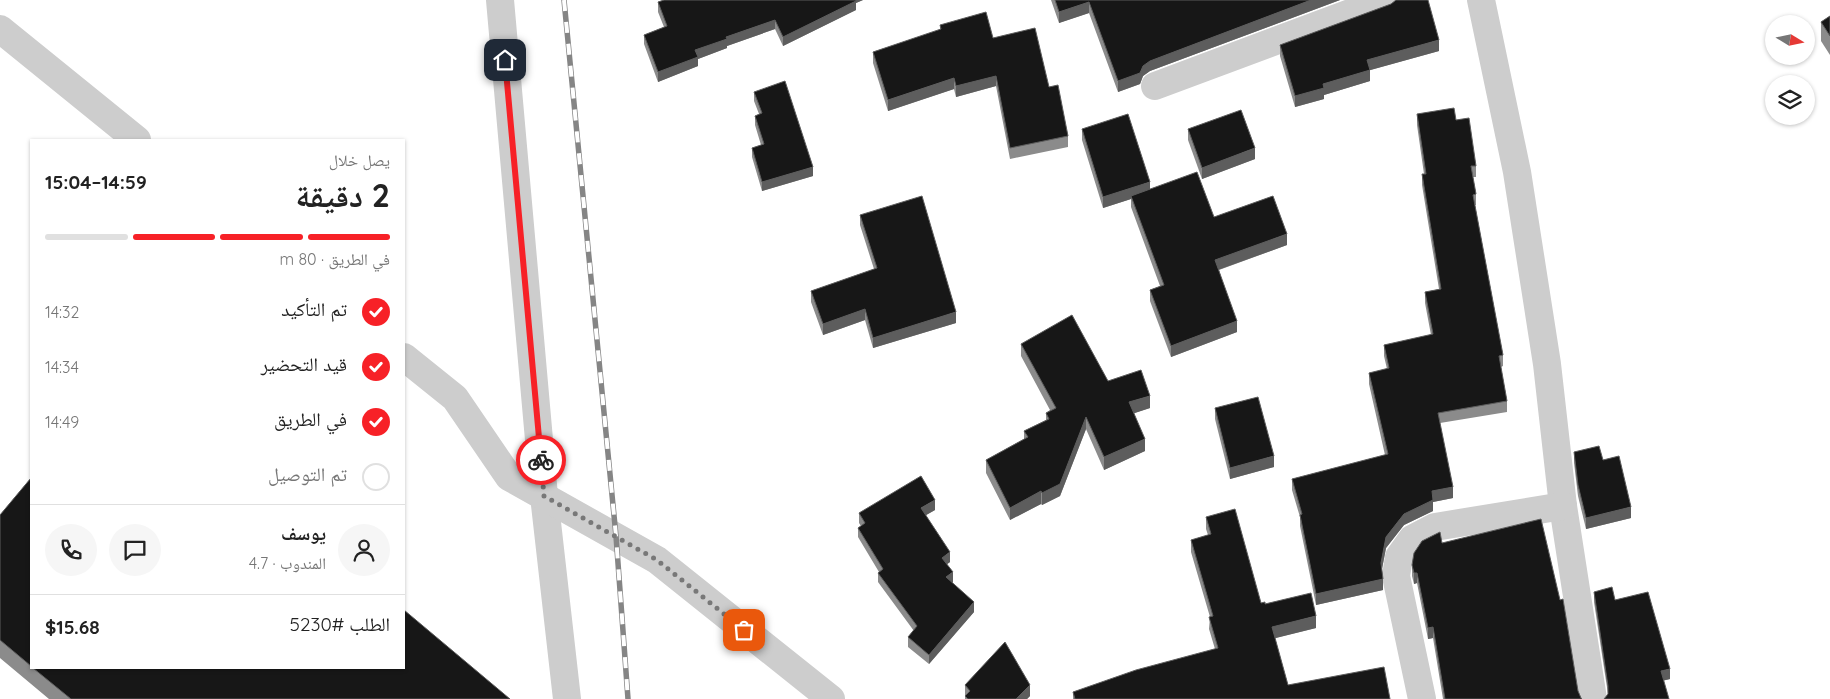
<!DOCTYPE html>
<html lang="ar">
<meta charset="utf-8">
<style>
body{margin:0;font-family:Quicksand,"Noto Naskh Arabic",sans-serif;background:#f6f6f6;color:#222;direction:rtl;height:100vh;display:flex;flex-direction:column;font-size:19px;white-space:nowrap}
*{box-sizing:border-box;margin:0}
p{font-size:16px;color:#767676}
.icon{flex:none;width:28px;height:28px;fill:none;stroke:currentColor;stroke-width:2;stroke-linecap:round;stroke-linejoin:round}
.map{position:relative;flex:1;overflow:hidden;direction:ltr}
.sheet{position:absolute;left:30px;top:139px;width:375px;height:530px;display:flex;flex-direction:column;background:#fff;border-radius:0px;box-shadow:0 1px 4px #0004;direction:rtl}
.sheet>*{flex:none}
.needle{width:32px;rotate:100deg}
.tools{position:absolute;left:1765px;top:15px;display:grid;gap:10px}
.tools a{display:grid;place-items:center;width:50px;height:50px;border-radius:50%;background:#fff;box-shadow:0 1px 4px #0004;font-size:25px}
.pin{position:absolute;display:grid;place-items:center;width:42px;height:42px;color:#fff;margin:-21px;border-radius:10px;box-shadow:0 2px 8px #0006}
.courier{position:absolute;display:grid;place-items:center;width:50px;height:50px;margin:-25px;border:4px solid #f72127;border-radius:50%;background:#fff;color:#222;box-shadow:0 1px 6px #0007}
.summary em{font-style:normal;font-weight:700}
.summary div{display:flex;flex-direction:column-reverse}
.summary{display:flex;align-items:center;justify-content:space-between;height:85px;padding:0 15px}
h1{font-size:32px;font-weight:700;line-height:38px}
.bar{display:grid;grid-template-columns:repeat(4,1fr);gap:8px 5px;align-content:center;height:60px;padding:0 15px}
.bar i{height:6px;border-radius:4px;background:#e0e0e0}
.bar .active{background:#f72127}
.bar p{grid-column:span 4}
.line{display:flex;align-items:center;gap:12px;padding:0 15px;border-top:1px solid #e0e0e0}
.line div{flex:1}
.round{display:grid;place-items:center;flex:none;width:52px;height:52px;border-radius:26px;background:#f6f6f6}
ol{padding:0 15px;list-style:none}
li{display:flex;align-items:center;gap:15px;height:55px}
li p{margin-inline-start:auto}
li .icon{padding:5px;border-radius:50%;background:#f72127;color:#fff;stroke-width:4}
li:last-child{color:#767676}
li i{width:28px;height:28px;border:2px solid #e0e0e0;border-radius:50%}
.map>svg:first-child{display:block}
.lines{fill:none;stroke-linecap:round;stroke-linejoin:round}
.minor{stroke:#cdcdcd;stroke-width:28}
.rail-casing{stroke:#858585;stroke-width:5.5}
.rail{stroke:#fff;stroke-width:4;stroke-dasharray:11;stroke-linecap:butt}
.wall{fill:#8b8b8b}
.shaded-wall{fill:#5d5d5d}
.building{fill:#171717;stroke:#5d5d5d}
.done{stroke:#787878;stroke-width:5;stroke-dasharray:0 9}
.route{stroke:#f72127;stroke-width:6}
</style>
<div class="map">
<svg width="1830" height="699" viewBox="0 0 1830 699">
<rect width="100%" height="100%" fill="#fff"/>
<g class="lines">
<!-- minor -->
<g class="minor">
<polyline points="500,0 544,496 567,699"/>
<polyline points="1481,0 1517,172 1547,364 1563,506 1593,699"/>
<polyline points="0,29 137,140"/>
<polyline points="1155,86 1385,0"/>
<polyline points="404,357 455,398 509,477 657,560 831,699"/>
<polyline points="1422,699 1396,576 1399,557 1412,539 1435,527 1563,506"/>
</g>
<!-- rail casing -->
<g class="rail-casing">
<polyline id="rail" points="564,0 616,536 628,699"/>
</g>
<!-- rail -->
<use href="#rail" class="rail"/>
</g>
<!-- wall -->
<g class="wall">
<polygon points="664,0 863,0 856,3 856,10 783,46 775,29 727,46 727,48 698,59 698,66 658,82 644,44 644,35 664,27 658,12 658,2"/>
<polygon points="1051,0 1340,0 1150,71 1143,76 1140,84 1118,92 1089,13 1059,23"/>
<polygon points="1391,4 1439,51 1370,70 1370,81 1324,95 1324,99 1295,107 1280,56 1280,45"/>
<polygon points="1830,16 1830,55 1821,41 1821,22"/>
<polygon points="940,25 993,38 1049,87 1068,136 1068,147 1010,159 996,86 956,97 954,89 888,111 873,63 873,52 940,30"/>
<polygon points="754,92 813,176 762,191 752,157 752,148 761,145 755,125 755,116 759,114 754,101"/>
<polygon points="1417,114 1456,120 1476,166 1476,177 1473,177 1476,194 1476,205 1475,205 1503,355 1503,366 1501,367 1507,401 1507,412 1440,423 1453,498 1433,502 1433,511 1404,525 1386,548 1382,569 1383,590 1316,605 1300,526 1300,517 1292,490 1292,479 1385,455 1369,384 1369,373 1387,369 1384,356 1384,345 1431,335 1425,303 1425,292 1439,289 1422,185 1422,174 1424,174 1417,125"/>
<polygon points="1082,129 1150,190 1214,217 1287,245 1219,270 1237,332 1171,357 1150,301 1150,290 1160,286 1131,207 1131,199 1103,208 1082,140"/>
<polygon points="1188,129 1255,159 1202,179 1188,140"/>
<polygon points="860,215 956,323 873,348 865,320 823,335 811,302 811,291 874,269 860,225"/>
<polygon points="1021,344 1108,381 1150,408 1134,413 1145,451 1104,470 1086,429 1060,496 1042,505 1041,504 1010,520 986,473 986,460 1024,439 1024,431 1046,420 1046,413 1050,410 1021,356"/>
<polygon points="1215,408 1274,467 1230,479 1215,419"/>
<polygon points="1574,452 1603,460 1631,518 1586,529 1578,496 1574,463"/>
<polygon points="31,478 31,668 404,668 510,699 49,699 0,658 0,515"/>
<polygon points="935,510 926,515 950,562 947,564 953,582 952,583 974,612 929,664 908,647 908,637 914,631 878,582 878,573 879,572 858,537 858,528 861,526 859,523 859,513"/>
<polygon points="1206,517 1261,603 1316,628 1275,638 1288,685 1390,699 1073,699 1073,692 1215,649 1209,629 1210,617 1191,552 1191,540 1208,535 1206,529"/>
<polygon points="1442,543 1578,691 1581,698 1582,699 1443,699 1433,638 1428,639 1417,583 1414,584 1412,576 1412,565"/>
<polygon points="1594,592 1615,600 1670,679 1608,694 1594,602"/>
<polygon points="965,685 1030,696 1027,699 965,699"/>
</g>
<!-- shaded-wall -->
<g class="shaded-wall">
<polygon points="854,0 863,0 856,3 856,10 783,46 783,37"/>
<polygon points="1311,0 1340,0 1150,71 1143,76 1140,84 1118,92 1118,81 1150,61"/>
<polygon points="1089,2 1089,13 1059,23 1059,12"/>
<polygon points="775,20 775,29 727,46 727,48 698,59 698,66 658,82 658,72 695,50 726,37"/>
<polygon points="1439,40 1439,51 1367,71 1367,60"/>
<polygon points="1370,70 1370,81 1324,95 1324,99 1295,107 1295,96 1323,84"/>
<polygon points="996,76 996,86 956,97 956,86"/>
<polygon points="954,78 954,89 888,111 888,100"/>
<polygon points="1255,148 1255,159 1202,179 1202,168"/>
<polygon points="813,167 813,176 762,191 762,182"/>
<polygon points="1150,182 1150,193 1131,196 1131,199 1103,208 1103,197"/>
<polygon points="1287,234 1287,245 1215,271 1215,260"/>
<polygon points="865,309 865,320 823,335 823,324"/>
<polygon points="956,312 956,323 873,348 873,338"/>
<polygon points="1237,321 1237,332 1171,357 1171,346"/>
<polygon points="1150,396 1150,408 1129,415 1129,402"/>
<polygon points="1086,417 1086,429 1060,496 1042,505 1042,493"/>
<polygon points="1145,439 1145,451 1104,470 1104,457"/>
<polygon points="1274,456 1274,467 1230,479 1230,468"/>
<polygon points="1453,487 1453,498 1433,502 1433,511 1404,525 1386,548 1381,574 1381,563 1386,537 1404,514 1432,491"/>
<polygon points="1041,491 1041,504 1010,520 1010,508"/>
<polygon points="935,500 935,510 921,518 921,508"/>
<polygon points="1631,507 1631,518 1586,529 1586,518"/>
<polygon points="950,552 950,562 942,568 942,558"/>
<polygon points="953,572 953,582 946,587 946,577"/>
<polygon points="1414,573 1417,573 1417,583 1414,584"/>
<polygon points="1383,579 1383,590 1316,605 1316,594"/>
<polygon points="974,602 974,612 929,664 929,655"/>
<polygon points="1316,616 1316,628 1272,639 1272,627"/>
<polygon points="1433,627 1433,638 1428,639 1428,628"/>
<polygon points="1670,669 1670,679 1661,681 1661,671"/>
<polygon points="1030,685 1030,696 1027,699 1016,699"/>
</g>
<!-- building -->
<g class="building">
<polygon points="664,0 856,0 856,1 783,37 775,20 726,37 727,39 695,50 698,57 658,72 644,35 667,26 658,2"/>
<polygon points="1055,0 1311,0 1150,61 1143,66 1140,73 1118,81 1089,2 1059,12"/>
<polygon points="1396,0 1428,0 1439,40 1367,60 1370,70 1323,84 1324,88 1295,96 1280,45 1391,4"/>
<polygon points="986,12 993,38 1035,28 1049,87 1058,85 1068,136 1010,148 996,76 956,86 954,78 888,100 873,52 941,29 940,25"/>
<polygon points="1830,16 1830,36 1821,22"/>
<polygon points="785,81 813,167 762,182 752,148 764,144 755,116 762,113 754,92"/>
<polygon points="1454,108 1456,120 1469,118 1476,166 1471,166 1476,194 1473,195 1503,355 1499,356 1507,401 1438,413 1453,487 1432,491 1433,500 1404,514 1386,537 1381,563 1383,579 1316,594 1300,515 1302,514 1292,479 1388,454 1369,373 1389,368 1384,345 1433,334 1425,292 1441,289 1422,174 1426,174 1417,114"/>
<polygon points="1241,110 1255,148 1202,168 1188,129"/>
<polygon points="1128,114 1150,182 1103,197 1082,129"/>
<polygon points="1197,172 1214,217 1273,196 1287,234 1215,260 1237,321 1171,346 1150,290 1164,285 1131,196"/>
<polygon points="922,196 956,312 873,338 865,309 823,324 811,291 877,268 860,215"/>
<polygon points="1072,315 1108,381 1141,370 1150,396 1129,402 1145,439 1104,457 1086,417 1060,484 1042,493 1041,491 1010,508 986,460 1028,437 1024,431 1049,419 1046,413 1056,408 1021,344"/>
<polygon points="1258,397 1274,456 1230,468 1215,408"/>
<polygon points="1599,446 1603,460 1619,456 1631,507 1586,518 1578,485 1574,452"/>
<polygon points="921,476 935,500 921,508 950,552 942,558 953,572 946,577 974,602 929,655 908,637 917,626 878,573 883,569 858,528 865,523 859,513"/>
<polygon points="31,478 31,666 0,640 0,515"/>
<polygon points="1235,509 1261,603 1265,602 1265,604 1311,593 1316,616 1272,627 1288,685 1384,667 1390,699 1075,699 1073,692 1136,670 1218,648 1209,617 1213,616 1191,540 1211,534 1206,517"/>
<polygon points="1541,519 1560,600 1563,599 1578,691 1581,698 1582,699 1445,699 1433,627 1428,628 1417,573 1414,573 1412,565 1414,553 1422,541 1440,532 1442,543"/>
<polygon points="1612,587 1615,600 1648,592 1670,669 1661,671 1669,699 1604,699 1608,694 1608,686 1594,592"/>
<polygon points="404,610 510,699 71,699 33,668 404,668"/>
<polygon points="1005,642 1030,685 1016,699 968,699 965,696 970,691 965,685"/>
</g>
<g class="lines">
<!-- done -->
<polyline class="done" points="541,460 544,496 657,560 744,630"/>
<!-- route -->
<polyline class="route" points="505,60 541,460"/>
</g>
</svg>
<div class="tools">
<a><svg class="needle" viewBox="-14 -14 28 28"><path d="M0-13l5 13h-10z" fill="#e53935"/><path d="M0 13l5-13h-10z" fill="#767676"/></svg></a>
<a><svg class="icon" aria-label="layers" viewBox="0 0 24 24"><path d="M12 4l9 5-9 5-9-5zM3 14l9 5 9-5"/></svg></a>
</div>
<div class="pin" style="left:744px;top:630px;background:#ea580c"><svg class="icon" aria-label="bag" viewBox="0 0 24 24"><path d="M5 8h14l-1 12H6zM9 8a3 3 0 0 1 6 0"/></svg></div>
<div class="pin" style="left:505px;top:60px;background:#1f2937"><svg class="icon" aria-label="home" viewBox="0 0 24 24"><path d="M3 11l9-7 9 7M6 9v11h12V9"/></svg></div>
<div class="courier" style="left:541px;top:460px"><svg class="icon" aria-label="bike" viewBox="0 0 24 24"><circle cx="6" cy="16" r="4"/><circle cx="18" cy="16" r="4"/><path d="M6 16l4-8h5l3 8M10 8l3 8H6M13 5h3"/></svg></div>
<section class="sheet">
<div class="summary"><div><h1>2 دقيقة</h1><p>يصل خلال</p></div><em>14:59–15:04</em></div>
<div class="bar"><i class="active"></i><i class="active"></i><i class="active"></i><i></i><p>في الطريق · 80 m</p></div>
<ol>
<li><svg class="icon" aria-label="check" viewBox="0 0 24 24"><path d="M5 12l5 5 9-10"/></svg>تم التأكيد<p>14:32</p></li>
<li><svg class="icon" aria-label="check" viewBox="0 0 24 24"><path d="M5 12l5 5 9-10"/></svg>قيد التحضير<p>14:34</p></li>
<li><svg class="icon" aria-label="check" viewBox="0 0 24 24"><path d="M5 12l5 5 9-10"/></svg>في الطريق<p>14:49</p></li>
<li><i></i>تم التوصيل</li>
</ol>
<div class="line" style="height:90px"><a class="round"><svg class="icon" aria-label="person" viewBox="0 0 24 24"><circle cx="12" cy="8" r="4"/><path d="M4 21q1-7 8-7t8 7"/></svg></a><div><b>يوسف</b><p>المندوب · 4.7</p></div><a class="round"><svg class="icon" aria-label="chat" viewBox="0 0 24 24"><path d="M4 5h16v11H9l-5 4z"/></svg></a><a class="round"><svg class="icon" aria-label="phone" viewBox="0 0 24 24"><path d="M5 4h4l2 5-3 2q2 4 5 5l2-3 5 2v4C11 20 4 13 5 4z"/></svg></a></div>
<div class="line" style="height:65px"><div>الطلب #5230</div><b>$15.68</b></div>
</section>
</div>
